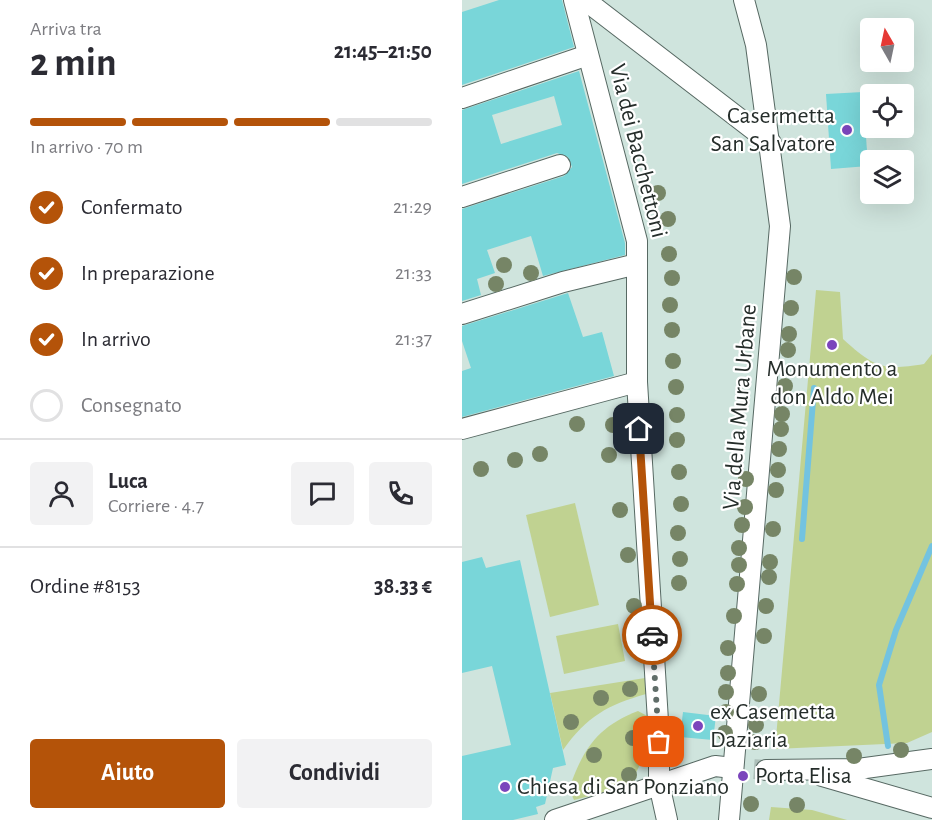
<!DOCTYPE html>
<html lang="it">
<meta charset="utf-8">
<style>
body{margin:0;font-family:"Alegreya Sans",sans-serif;background:#f2f2f3;color:#2b2b33;height:100vh;display:flex;flex-direction:column;font-size:22px;white-space:nowrap}
*{box-sizing:border-box;margin:0}
p{font-size:20px;color:#7c7c81}
.icon{flex:none;width:33px;height:33px;fill:none;stroke:currentColor;stroke-width:2;stroke-linecap:round;stroke-linejoin:round}
.map{position:relative;flex:1;overflow:hidden}
.details{display:flex;flex-direction:column;background:#fff;width:462px}
.details>*{flex:none}
.needle{width:39px;rotate:351deg}
.fabs{position:absolute;left:398px;top:18px;display:grid;gap:12px}
.fabs a{display:grid;place-items:center;width:54px;height:54px;border-radius:6px;background:#fff;box-shadow:0 6px 24px #0002;font-size:30px}
.pin{position:absolute;display:grid;place-items:center;width:51px;height:51px;color:#fff;margin:-26px;border-radius:12px;box-shadow:0 3px 9px #0006}
.courier{position:absolute;display:grid;place-items:center;width:60px;height:60px;margin:-30px;border:4px solid #b45309;border-radius:50%;background:#fff;color:#222;box-shadow:0 2px 8px #0007}
.summary em{font-style:normal;font-weight:600}
.summary div{display:flex;flex-direction:column-reverse}
.summary{display:flex;align-items:center;justify-content:space-between;height:102px;padding:0 30px}
h1{font-size:39px;font-weight:600;line-height:45px}
.bar{display:grid;grid-template-columns:repeat(4,1fr);gap:9px 6px;align-content:center;height:72px;padding:0 30px}
.bar i{height:8px;border-radius:4px;background:#e1e1e2}
.bar .active{background:#b45309}
.bar p{grid-column:span 4}
.line{display:flex;align-items:center;gap:15px;padding:0 30px;border-top:2px solid #e1e1e2}
.line div{flex:1}
.round{display:grid;place-items:center;flex:none;width:63px;height:63px;border-radius:6px;background:#f2f2f3}
ol{padding:0 30px;list-style:none}
li{display:flex;align-items:center;gap:18px;height:66px}
li p{margin-inline-start:auto}
li .icon{padding:6px;border-radius:50%;background:#b45309;color:#fff;stroke-width:4}
li:last-child{color:#7c7c81}
li i{width:33px;height:33px;border:3px solid #e1e1e2;border-radius:50%}
.action{display:flex;gap:12px;margin-top:auto;padding:12px 30px}
.action a{flex:1;height:69px;border-radius:6px;background:#b45309;color:#fff;font-size:24px;font-weight:600;line-height:69px;text-align:center}
.action a+a{background:#f2f2f3;color:#2b2b33}
main{display:flex;flex:1;min-height:0}
.map>svg:first-child{display:block}
.green{fill:#c0d291}
.lines{fill:none;stroke-linecap:round;stroke-linejoin:round}
.stream{stroke:#73c3e0;stroke-width:6}
.building{fill:#79d6d9;fill-rule:evenodd}
.street-tunnel{stroke:#adbfb9;stroke-width:20;stroke-dasharray:20 10;stroke-linecap:butt}
.street-casing{stroke:#576963;stroke-width:22}
.street{stroke:#fff;stroke-width:20}
.tree{fill:#768566}
.done{stroke:#606d69;stroke-width:6;stroke-dasharray:0 10.8}
.route{stroke:#b45309;stroke-width:8}
.poi-dot{fill:#7b45bc;stroke:#fff;stroke-width:2}
.labels{text-anchor:middle;dominant-baseline:central;stroke-width:4.5;stroke-linejoin:round;paint-order:stroke}
.poi-label{font-size:24px;fill:#252d2a;stroke:#fff;text-anchor:start}
.street-label{font-size:24px;fill:#252d2a;stroke:#fff}
</style>
<main>
<section class="details">
<div class="summary"><div><h1>2 min</h1><p>Arriva tra</p></div><em>21:45–21:50</em></div>
<div class="bar"><i class="active"></i><i class="active"></i><i class="active"></i><i></i><p>In arrivo · 70 m</p></div>
<ol>
<li><svg class="icon" aria-label="check" viewBox="0 0 24 24"><path d="M5 12l5 5 9-10"/></svg>Confermato<p>21:29</p></li>
<li><svg class="icon" aria-label="check" viewBox="0 0 24 24"><path d="M5 12l5 5 9-10"/></svg>In preparazione<p>21:33</p></li>
<li><svg class="icon" aria-label="check" viewBox="0 0 24 24"><path d="M5 12l5 5 9-10"/></svg>In arrivo<p>21:37</p></li>
<li><i></i>Consegnato</li>
</ol>
<div class="line" style="height:108px"><a class="round"><svg class="icon" aria-label="person" viewBox="0 0 24 24"><circle cx="12" cy="8" r="4"/><path d="M4 21q1-7 8-7t8 7"/></svg></a><div><b>Luca</b><p>Corriere · 4.7</p></div><a class="round"><svg class="icon" aria-label="chat" viewBox="0 0 24 24"><path d="M4 5h16v11H9l-5 4z"/></svg></a><a class="round"><svg class="icon" aria-label="phone" viewBox="0 0 24 24"><path d="M5 4h4l2 5-3 2q2 4 5 5l2-3 5 2v4C11 20 4 13 5 4z"/></svg></a></div>
<div class="line" style="height:78px"><div>Ordine #8153</div><b>38.33 €</b></div>
<div class="action"><a>Aiuto</a><a>Condividi</a></div>
</section>
<div class="map">
<svg width="470" height="820" viewBox="0 0 470 820">
<rect width="100%" height="100%" fill="#cfe4dd"/>
<!-- green -->
<g class="green">
<path d="M354,290L378,292L381,339C412,367 420,371 462,364L470,354V732L445,743L313,749Z"/>
<polygon points="113,503 137,605 88,617 64,515"/>
<polygon points="156,624 163,661 102,674 94,636"/>
<path d="M183,678L184,694C146,705 125,716 101,750L88,693Z"/>
<path d="M176,711L187,717C193,737 177,768 167,786L112,800L107,789C121,749 135,727 176,711Z"/>
<polygon points="309,807 350,810 385,820 307,820"/>
</g>
<g class="lines">
<!-- stream -->
<g class="stream">
<polyline points="340,539 352,388"/>
<polyline points="426,746 417,685 434,630 470,546"/>
</g>
</g>
<!-- building -->
<g class="building">
<polygon points="37,0 100,0 112,47 0,85 0,12"/>
<path d="M117,71L163,243V255L81,276L69,236L25,250L33,273L15,279L19,295L0,301V209L102,176L110,167L106,157L95,153L0,184V110ZM92,96L100,125L39,144L30,115Z"/>
<polygon points="401,92 406,166 369,169 364,94"/>
<polygon points="106,293 121,337 140,332 152,376 0,417 0,371 9,368 0,341 0,326"/>
<polygon points="20,557 24,568 58,560 104,765 91,768 83,804 74,807 76,814 51,820 0,820 0,756 49,745 30,666 0,673 0,562"/>
<polygon points="221,712 254,716 251,740 218,737"/>
</g>
<g class="lines">
<!-- street-tunnel -->
<polyline class="street-tunnel" points="262,767 304,770"/>
<!-- street casing -->
<g class="street-casing">
<g id="street">
<polyline points="112,0 175,241 175,382 197,737 197,784 205,820"/>
<polyline points="123,0 309,143"/>
<polyline points="0,98 126,55"/>
<polyline points="0,197 98,165"/>
<polyline points="0,314 101,282 175,264"/>
<polyline points="0,429 175,382"/>
<polyline points="304,770 396,769 470,759"/>
<polyline points="360,776 470,808"/>
<polyline points="93,820 253,766 262,767"/>
<polyline points="267,820 318,226 294,45 282,0"/>
</g>
</g>
<!-- street -->
<use href="#street" class="street"/>
</g>
<!-- trees -->
<g class="tree">
<circle cx="196" cy="193" r="8"/>
<circle cx="206" cy="219" r="8"/>
<circle cx="207" cy="254" r="8"/>
<circle cx="42" cy="265" r="8"/>
<circle cx="69" cy="273" r="8"/>
<circle cx="332" cy="277" r="8"/>
<circle cx="210" cy="278" r="8"/>
<circle cx="34" cy="284" r="8"/>
<circle cx="208" cy="305" r="8"/>
<circle cx="329" cy="308" r="8"/>
<circle cx="210" cy="330" r="8"/>
<circle cx="327" cy="334" r="8"/>
<circle cx="326" cy="350" r="8"/>
<circle cx="211" cy="361" r="8"/>
<circle cx="323" cy="386" r="8"/>
<circle cx="214" cy="387" r="8"/>
<circle cx="320" cy="414" r="8"/>
<circle cx="215" cy="415" r="8"/>
<circle cx="115" cy="424" r="8"/>
<circle cx="151" cy="425" r="8"/>
<circle cx="319" cy="429" r="8"/>
<circle cx="215" cy="440" r="8"/>
<circle cx="317" cy="449" r="8"/>
<circle cx="78" cy="454" r="8"/>
<circle cx="147" cy="455" r="8"/>
<circle cx="53" cy="460" r="8"/>
<circle cx="19" cy="469" r="8"/>
<circle cx="316" cy="470" r="8"/>
<circle cx="217" cy="472" r="8"/>
<circle cx="284" cy="479" r="8"/>
<circle cx="314" cy="490" r="8"/>
<circle cx="219" cy="504" r="8"/>
<circle cx="283" cy="507" r="8"/>
<circle cx="158" cy="510" r="8"/>
<circle cx="280" cy="525" r="8"/>
<circle cx="311" cy="529" r="8"/>
<circle cx="216" cy="533" r="8"/>
<circle cx="277" cy="548" r="8"/>
<circle cx="166" cy="555" r="8"/>
<circle cx="218" cy="559" r="8"/>
<circle cx="308" cy="562" r="8"/>
<circle cx="277" cy="565" r="8"/>
<circle cx="307" cy="577" r="8"/>
<circle cx="217" cy="583" r="8"/>
<circle cx="275" cy="584" r="8"/>
<circle cx="172" cy="606" r="8"/>
<circle cx="304" cy="606" r="8"/>
<circle cx="272" cy="616" r="8"/>
<circle cx="172" cy="627" r="8"/>
<circle cx="302" cy="636" r="8"/>
<circle cx="266" cy="648" r="8"/>
<circle cx="266" cy="673" r="8"/>
<circle cx="168" cy="689" r="8"/>
<circle cx="264" cy="692" r="8"/>
<circle cx="297" cy="694" r="8"/>
<circle cx="139" cy="698" r="8"/>
<circle cx="264" cy="712" r="8"/>
<circle cx="109" cy="722" r="8"/>
<circle cx="294" cy="725" r="8"/>
<circle cx="263" cy="733" r="8"/>
<circle cx="171" cy="738" r="8"/>
<circle cx="293" cy="742" r="8"/>
<circle cx="439" cy="750" r="8"/>
<circle cx="132" cy="755" r="8"/>
<circle cx="392" cy="756" r="8"/>
<circle cx="167" cy="775" r="8"/>
<circle cx="289" cy="804" r="8"/>
<circle cx="335" cy="805" r="8"/>
</g>
<g class="lines">
<!-- done -->
<polyline class="done" points="190,635 197,742"/>
<!-- route -->
<polyline class="route" points="177,429 190,635"/>
</g>
<!-- markers -->
<g class="poi-dot">
<circle cx="385" cy="130" r="6"/>
<circle cx="370" cy="345" r="6"/>
<circle cx="236" cy="726" r="6"/>
<circle cx="281" cy="776" r="6"/>
<circle cx="43" cy="787" r="6"/>
</g>
<g class="labels">
<!-- poi labels -->
<g class="poi-label">
<text x="373" y="116" text-anchor="end">Casermetta<tspan x="373" dy="28">San Salvatore</tspan></text>
<text x="370" y="369" text-anchor="middle">Monumento a<tspan x="370" dy="28">don Aldo Mei</tspan></text>
<text x="248" y="712">ex Casemetta<tspan x="248" dy="28">Daziaria</tspan></text>
<text x="293" y="776">Porta Elisa</text>
<text x="55" y="787">Chiesa di San Ponziano</text>
</g>
<!-- street labels -->
<g class="street-label">
<text transform="translate(176 151) rotate(76)">Via dei Bacchettoni</text>
<text transform="translate(278 407) rotate(-85)">Via della Mura Urbane</text>
</g>
</g>
</svg>
<div class="fabs">
<a><svg class="needle" viewBox="-14 -14 28 28"><path d="M0-13l5 13h-10z" fill="#e53935"/><path d="M0 13l5-13h-10z" fill="#7c7c81"/></svg></a>
<a><svg class="icon" aria-label="locate" viewBox="0 0 24 24"><circle cx="12" cy="12" r="6"/><path d="M12 2v4M12 18v4M2 12h4M18 12h4"/></svg></a>
<a><svg class="icon" aria-label="layers" viewBox="0 0 24 24"><path d="M12 4l9 5-9 5-9-5zM3 14l9 5 9-5"/></svg></a>
</div>
<div class="pin" style="left:197px;top:742px;background:#ea580c"><svg class="icon" aria-label="bag" viewBox="0 0 24 24"><path d="M5 8h14l-1 12H6zM9 8a3 3 0 0 1 6 0"/></svg></div>
<div class="pin" style="left:177px;top:429px;background:#1f2937"><svg class="icon" aria-label="home" viewBox="0 0 24 24"><path d="M3 11l9-7 9 7M6 9v11h12V9"/></svg></div>
<div class="courier" style="left:190px;top:635px"><svg class="icon" aria-label="car" viewBox="0 0 24 24"><path d="M5 17H2v-5l4-1 3-4h7l3 4 3 1v5h-3M9 17h6M6 11h13"/><circle cx="7" cy="17" r="2"/><circle cx="17" cy="17" r="2"/></svg></div>
</div>
</main>
